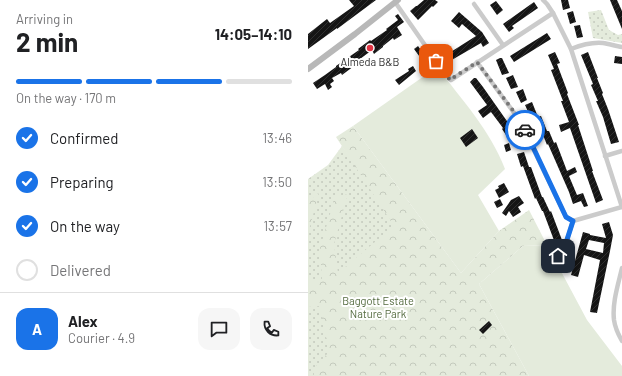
<!DOCTYPE html>
<meta charset="utf-8">
<style>
body{margin:0;font-family:Barlow,sans-serif;background:#f6f6f6;color:#202124;height:100vh;display:flex;flex-direction:column;font-size:15px;white-space:nowrap}
*{box-sizing:border-box;margin:0}
p{font-size:13px;color:#757577}
.icon{flex:none;width:22px;height:22px;fill:none;stroke:currentColor;stroke-width:2;stroke-linecap:round;stroke-linejoin:round}
.map{position:relative;flex:1;overflow:hidden}
.panel{display:flex;flex-direction:column;background:#fff;width:308px}
.panel>*{flex:none}
.pin{position:absolute;display:grid;place-items:center;width:34px;height:34px;color:#fff;margin:-17px;border-radius:8px;box-shadow:0 2px 6px #0006}
.courier{position:absolute;display:grid;place-items:center;width:40px;height:40px;margin:-20px;border:3px solid #1a73e8;border-radius:50%;background:#fff;color:#222;box-shadow:0 1px 5px #0007}
.overview em{font-style:normal;font-weight:700}
.overview div{display:flex;flex-direction:column-reverse}
.overview{display:flex;align-items:center;justify-content:space-between;height:68px;padding:0 16px}
h1{font-size:26px;font-weight:700;line-height:30px}
.bar{display:grid;grid-template-columns:repeat(4,1fr);gap:6px 4px;align-content:center;height:48px;padding:0 16px}
.bar i{height:5px;border-radius:3px;background:#e0e0e0}
.bar .active{background:#1a73e8}
.bar p{grid-column:span 4}
.line{display:flex;align-items:center;gap:10px;padding:0 16px;border-top:1px solid #e0e0e0}
.line div{flex:1}
.round{display:grid;place-items:center;flex:none;width:42px;height:42px;border-radius:12px;background:#f6f6f6}
ol{padding:0 16px;list-style:none}
li{display:flex;align-items:center;gap:12px;height:44px}
li p{margin-inline-start:auto}
li .icon{padding:4px;border-radius:50%;background:#1a73e8;color:#fff;stroke-width:4}
li:last-child{color:#757577}
li i{width:22px;height:22px;border:2px solid #e0e0e0;border-radius:50%}
main{display:flex;flex:1;min-height:0}
.map>svg:first-child{display:block}
.grass{fill:url(#grass-dots)}
.forest{fill:url(#forest-crowns)}
.garden{fill:#e4ebdc}
.building{fill:url(#building-hatch);fill-rule:evenodd}
.lines{fill:none;stroke-linecap:round;stroke-linejoin:round}
.minor{stroke:#cbcbcb;stroke-width:4.5}
.secondary{stroke:#b8b8b8;stroke-width:6}
.done{stroke:#777;stroke-width:4;stroke-dasharray:0 7.2}
.route{stroke:#1a73e8;stroke-width:5}
.poi-dot{fill:#e13443;stroke:#fff;stroke-width:1.5}
.labels{text-anchor:middle;dominant-baseline:central;stroke-width:4;stroke-linejoin:round;paint-order:stroke}
.poi-label{font-size:11px;fill:#2e2e2e;stroke:#fff}
.park-label{font-size:11px;fill:#52693d;stroke:#fff}
</style>
<main>
<section class="panel">
<div class="overview"><div><h1>2 min</h1><p>Arriving in</p></div><em>14:05–14:10</em></div>
<div class="bar"><i class="active"></i><i class="active"></i><i class="active"></i><i></i><p>On the way · 170 m</p></div>
<ol>
<li><svg class="icon" aria-label="check" viewBox="0 0 24 24"><path d="M5 12l5 5 9-10"/></svg>Confirmed<p>13:46</p></li>
<li><svg class="icon" aria-label="check" viewBox="0 0 24 24"><path d="M5 12l5 5 9-10"/></svg>Preparing<p>13:50</p></li>
<li><svg class="icon" aria-label="check" viewBox="0 0 24 24"><path d="M5 12l5 5 9-10"/></svg>On the way<p>13:57</p></li>
<li><i></i>Delivered</li>
</ol>
<div class="line" style="height:72px"><b class="round" style="background:#1a73e8;color:#fff">A</b><div><b>Alex</b><p>Courier · 4.9</p></div><a class="round"><svg class="icon" aria-label="chat" viewBox="0 0 24 24"><path d="M4 5h16v11H9l-5 4z"/></svg></a><a class="round"><svg class="icon" aria-label="phone" viewBox="0 0 24 24"><path d="M5 4h4l2 5-3 2q2 4 5 5l2-3 5 2v4C11 20 4 13 5 4z"/></svg></a></div>
</section>
<div class="map">
<svg width="314" height="376" viewBox="0 0 314 376">
<defs>
<pattern id="grass-dots" width="8" height="8" patternUnits="userSpaceOnUse"><rect width="8" height="8" fill="#e4ebdc"/><path d="M2 2h.1M6 6h.1" fill="none" stroke="#c4cabd" stroke-width="1.8" stroke-linecap="round"/></pattern>
<pattern id="forest-crowns" width="20" height="18" patternUnits="userSpaceOnUse"><rect width="20" height="18" fill="#e4ebdc"/><path d="M2 6a3 3 0 1 1 6 0M12 15a3 3 0 1 1 6 0" fill="none" stroke="#c4cabd"/></pattern>
<pattern id="building-hatch" width="6" height="6" patternUnits="userSpaceOnUse"><rect width="6" height="6" fill="#151515"/><path d="M-1 1l2-2M0 6l6-6M5 7l2-2" fill="none" stroke="#2f2f2f"/></pattern>
</defs>
<rect width="100%" height="100%" fill="#fff"/>
<!-- grass -->
<g class="grass">
<polygon points="293,10 301,30 310,35 314,34 314,43 285,38 280,12"/>
<polygon points="34,146 40,154 200,376 0,376 0,179 20,165"/>
</g>
<!-- forest -->
<g class="forest">
<polygon points="45,126 153,273 191,231 221,210 239,245 215,246 171,284 221,376 6,376 6,368 21,352 12,306 0,307 0,279 14,279 12,248 27,197 40,194 26,244 30,273 86,226 28,137"/>
<polygon points="11,192 0,234 0,202"/>
</g>
<!-- garden -->
<g class="garden">
<path d="M129,67C154,100 182,130 197,169L170,195L191,231L153,273L45,126Z"/>
<polygon points="239,245 279,320 314,366 314,376 221,376 171,284 215,246"/>
</g>
<!-- building -->
<g class="building">
<polygon points="41,0 68,0 29,29 29,28 0,49 0,34 19,19 22,23 46,6"/>
<polygon points="116,0 127,0 130,2 125,7 124,6 110,20 102,11 108,6 109,6"/>
<polygon points="253,0 260,0 262,8 255,10"/>
<polygon points="302,0 309,0 314,11 314,29"/>
<polygon points="188,1 195,10 189,15 182,5"/>
<polygon points="226,2 230,8 204,26 206,28 201,32 195,24"/>
<polygon points="265,11 268,22 262,24 259,13"/>
<polygon points="151,12 174,32 181,43 175,47 173,43 142,61 138,55 168,36 154,24 151,28 143,21"/>
<polygon points="90,14 96,22 89,27 94,35 86,40 85,38 75,46 75,47 66,54 64,50 52,59 54,60 34,75 33,73 24,78 26,81 22,84 24,87 20,90 17,84 9,89 5,83 17,75 28,67 28,66 51,50 50,49 62,40 63,41 79,30 78,29 90,20 87,16"/>
<polygon points="272,25 275,37 269,38 266,26"/>
<polygon points="239,33 243,39 206,62 202,56"/>
<polygon points="110,46 115,53 117,52 121,58 120,62 117,64 106,49"/>
<polygon points="247,52 252,63 249,64 260,93 259,94 271,125 270,125 285,171 284,171 295,200 288,203 262,128 253,132 251,125 261,122 253,101 255,101 243,70 246,69 240,55"/>
<polygon points="280,52 290,78 289,78 295,93 294,94 300,109 311,142 303,144 295,117 288,101 290,101 283,85 285,84 273,55"/>
<polygon points="307,56 314,57 314,64 306,63"/>
<polygon points="192,58 194,58 201,73 194,75 188,60"/>
<polygon points="105,66 108,71 91,85 87,80 101,71 100,69"/>
<polygon points="205,75 210,87 203,89 198,78"/>
<polygon points="166,78 168,78 175,87 201,124 200,124 208,136 202,141 194,129 195,128 183,112 175,118 170,111 179,105 162,82"/>
<polygon points="215,89 219,100 213,103 208,92"/>
<polygon points="224,102 230,117 233,116 239,131 241,131 246,143 248,142 259,171 267,167 269,172 261,176 269,195 275,193 280,206 276,207 273,201 265,204 261,192 240,144 239,145 233,130 231,131 224,115 222,116 217,105"/>
<polygon points="164,129 170,138 158,147 152,138"/>
<polygon points="201,143 203,150 198,152 196,145"/>
<polygon points="216,152 221,167 223,167 234,197 235,197 242,212 243,211 254,240 247,243 235,211 234,211 228,198 227,199 215,166 213,167 209,154"/>
<polygon points="196,183 201,192 191,198 187,190 191,188 190,186"/>
<polygon points="211,196 216,203 210,207 213,212 205,217 201,211 198,216 194,213 203,200"/>
<polygon points="192,199 195,205 189,208 186,202"/>
<path d="M301,222L305,235L302,251L289,313L282,312L292,260L276,255L270,277L263,275L275,232L282,234V235L298,238L294,224ZM281,240L296,243L295,253L278,249Z"/>
<polygon points="181,321 184,325 175,334 171,330"/>
</g>
<g class="lines">
<!-- minor -->
<g class="minor">
<polyline points="235,0 239,4 245,13 263,49 314,207"/>
<polyline points="87,2 128,61 143,80 245,13"/>
<polyline points="166,4 195,45"/>
<path d="M263,49C273,45 284,42 295,43C301,44 308,46 314,47"/>
<polyline points="169,62 212,121 258,217 265,221 314,207"/>
<polyline points="297,156 314,151"/>
<polyline points="251,256 256,249 265,221"/>
<path d="M314,268C310,285 304,303 306,320C307,327 310,334 314,341"/>
</g>
<!-- secondary -->
<polyline class="secondary" points="0,69 47,34 90,0"/>
</g>
<g class="lines">
<!-- done -->
<polyline class="done" points="128,61 142,80 169,62 212,120 217,130"/>
<!-- route -->
<polyline class="route" points="217,130 258,217 265,221 256,249 250,256"/>
</g>
<!-- markers -->
<circle class="poi-dot" cx="62" cy="48" r="4"/>
<g class="labels">
<!-- poi labels -->
<g class="poi-label">
<text x="62" y="61">Almeda B&amp;B</text>
</g>
<!-- park labels -->
<g class="park-label">
<text x="70" y="300">Baggott Estate<tspan x="70" dy="13">Nature Park</tspan></text>
</g>
</g>
</svg>
<div class="pin" style="left:128px;top:61px;background:#ea580c"><svg class="icon" aria-label="bag" viewBox="0 0 24 24"><path d="M5 8h14l-1 12H6zM9 8a3 3 0 0 1 6 0"/></svg></div>
<div class="pin" style="left:250px;top:256px;background:#1f2937"><svg class="icon" aria-label="home" viewBox="0 0 24 24"><path d="M3 11l9-7 9 7M6 9v11h12V9"/></svg></div>
<div class="courier" style="left:217px;top:130px"><svg class="icon" aria-label="car" viewBox="0 0 24 24"><path d="M5 17H2v-5l4-1 3-4h7l3 4 3 1v5h-3M9 17h6M6 11h13"/><circle cx="7" cy="17" r="2"/><circle cx="17" cy="17" r="2"/></svg></div>
</div>
</main>
